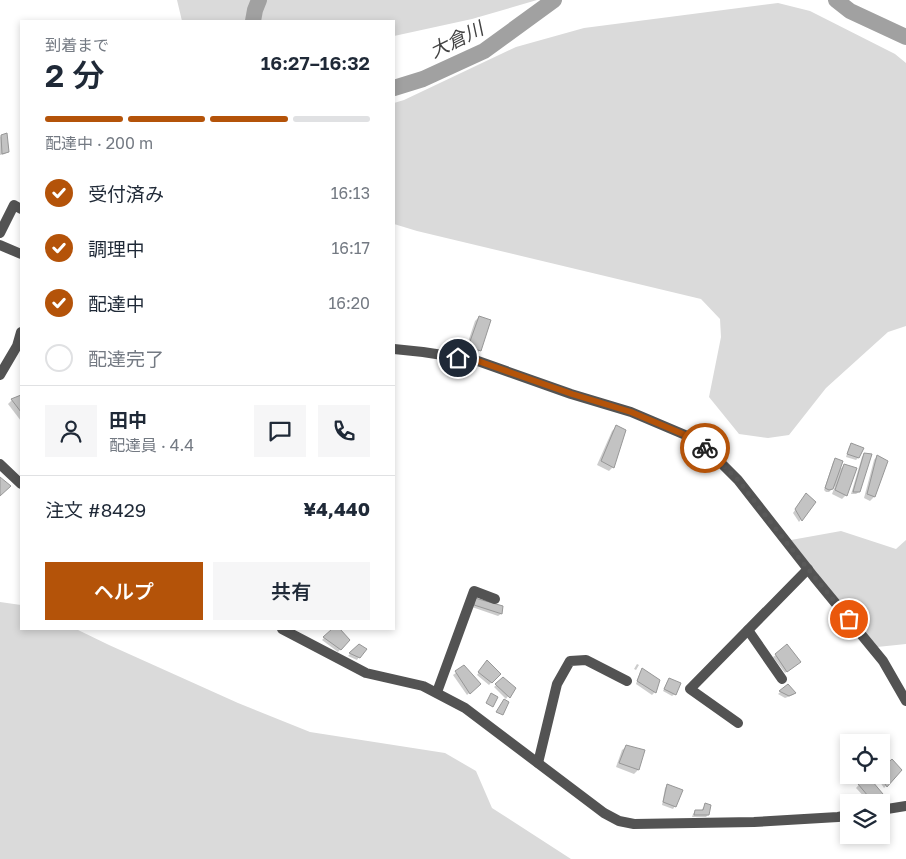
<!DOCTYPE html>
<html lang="ja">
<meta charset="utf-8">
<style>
body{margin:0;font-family:"Golos Text","Noto Sans JP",sans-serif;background:#f6f6f7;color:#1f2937;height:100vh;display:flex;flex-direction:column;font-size:19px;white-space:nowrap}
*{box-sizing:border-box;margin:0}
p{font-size:16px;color:#747a83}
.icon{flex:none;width:28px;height:28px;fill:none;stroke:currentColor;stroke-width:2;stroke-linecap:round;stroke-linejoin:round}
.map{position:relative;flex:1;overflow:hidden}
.sheet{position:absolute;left:20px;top:20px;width:375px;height:610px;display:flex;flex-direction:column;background:#fff;border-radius:0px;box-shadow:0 2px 8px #0003}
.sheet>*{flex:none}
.fabs{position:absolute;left:840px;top:734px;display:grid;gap:10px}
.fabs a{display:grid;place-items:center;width:50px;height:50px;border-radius:0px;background:#fff;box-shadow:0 2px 8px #0003;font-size:25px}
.pin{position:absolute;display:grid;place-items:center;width:42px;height:42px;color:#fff;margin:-21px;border:2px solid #fff;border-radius:50%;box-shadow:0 1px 5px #0007}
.courier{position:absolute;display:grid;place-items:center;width:50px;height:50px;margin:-25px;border:4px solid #b45309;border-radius:50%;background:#fff;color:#222;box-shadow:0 1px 6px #0007}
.overview em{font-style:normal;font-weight:600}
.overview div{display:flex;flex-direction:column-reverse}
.overview{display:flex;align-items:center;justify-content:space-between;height:85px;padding:0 25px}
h1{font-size:32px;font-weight:600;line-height:38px}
.bar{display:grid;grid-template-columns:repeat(4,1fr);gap:8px 5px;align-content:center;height:60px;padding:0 25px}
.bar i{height:6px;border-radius:4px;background:#e0e1e3}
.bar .active{background:#b45309}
.bar p{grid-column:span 4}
.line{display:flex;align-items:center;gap:12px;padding:0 25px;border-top:1px solid #e0e1e3}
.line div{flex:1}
.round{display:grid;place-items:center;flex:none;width:52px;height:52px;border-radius:0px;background:#f6f6f7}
ol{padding:0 25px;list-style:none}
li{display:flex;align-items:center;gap:15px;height:55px}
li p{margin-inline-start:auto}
li .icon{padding:5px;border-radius:50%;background:#b45309;color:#fff;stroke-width:4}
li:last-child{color:#747a83}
li i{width:28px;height:28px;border:2px solid #e0e1e3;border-radius:50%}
.action{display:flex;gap:10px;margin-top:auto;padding:10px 25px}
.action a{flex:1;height:58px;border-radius:0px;background:#b45309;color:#fff;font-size:20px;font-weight:600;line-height:58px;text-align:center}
.action a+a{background:#f6f6f7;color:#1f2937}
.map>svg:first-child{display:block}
.green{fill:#dadada}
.shadow{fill:#0003}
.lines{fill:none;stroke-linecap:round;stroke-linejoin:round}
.river{stroke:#a1a1a1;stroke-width:16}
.building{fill:#c3c3c3;stroke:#979797}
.minor{stroke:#535353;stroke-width:10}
.tertiary{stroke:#535353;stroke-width:10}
.done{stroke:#595959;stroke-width:5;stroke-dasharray:0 9}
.route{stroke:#b45309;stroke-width:6}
.labels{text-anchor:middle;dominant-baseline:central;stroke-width:4;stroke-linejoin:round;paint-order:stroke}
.water-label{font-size:19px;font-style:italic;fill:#424242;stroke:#fff}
</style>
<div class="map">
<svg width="906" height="859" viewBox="0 0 906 859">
<rect width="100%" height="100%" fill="#fff"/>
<!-- green -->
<g class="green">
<polygon points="177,0 537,0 472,19 394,36 394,21 182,21"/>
<polygon points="778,3 810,11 895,54 906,63 906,326 888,332 826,388 789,435 768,438 739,434 709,397 721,337 720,319 701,299 417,231 394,224 394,103 404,100 516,47 584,28"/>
<polygon points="841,531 896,549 906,540 906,644 877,647 828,588 791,540"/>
<polygon points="0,602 21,605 21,629 76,629 109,645 238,703 310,732 445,753 476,771 492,808 571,859 0,859"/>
</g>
<!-- shadow -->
<g class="shadow">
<polygon points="1,136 8,151 5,154 0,155 0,137"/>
<polygon points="479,317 480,350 476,354 465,351 475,321"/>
<polygon points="21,396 21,421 8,404 12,400"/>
<polygon points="616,427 624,430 613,467 609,471 597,465 612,431"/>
<polygon points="851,444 858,458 856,460 846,457 849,447"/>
<polygon points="864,454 859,492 856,494 851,494 862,457"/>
<polygon points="877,456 886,462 874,497 870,501 864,498 874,460"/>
<polygon points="835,460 838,472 844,465 846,495 842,499 832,494 835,486 829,492 826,492 824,490 833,462"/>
<polygon points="804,497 814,502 799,522 793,513"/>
<polygon points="473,602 501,614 498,616 472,607"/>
<polygon points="333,629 339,629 348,640 338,652 322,640"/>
<polygon points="359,645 359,657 357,660 348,656"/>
<polygon points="776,655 797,664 785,673 773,657"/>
<polygon points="485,664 499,674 489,685 477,675"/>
<polygon points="637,664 639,665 636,670 634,669"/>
<polygon points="464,667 479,684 467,695 453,675"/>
<polygon points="642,670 659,681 655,692 652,695 636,684 640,672"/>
<polygon points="503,679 514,688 506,699 494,687"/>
<polygon points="669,679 675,694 672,696 663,691 667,682"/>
<polygon points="788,685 795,693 793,695 785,698 778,694"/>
<polygon points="627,746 643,751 638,770 634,774 616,767 622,750"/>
<polygon points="901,770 884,788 876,776 877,775 881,775"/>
<polygon points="866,777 882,794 873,802 869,802 856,788"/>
<polygon points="667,785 675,806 673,809 662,805 665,788"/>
<polygon points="705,805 708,815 706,817 692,817 693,814 695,811 701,811"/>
</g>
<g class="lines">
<!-- river -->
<g class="river">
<polyline points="836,0 850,11 906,37"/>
<polyline points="253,21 255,10 259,0"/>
<polyline points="394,88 423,79 484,51 554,0"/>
</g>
</g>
<!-- building -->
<g class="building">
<polygon points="7,133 9,152 2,154 1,135"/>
<polygon points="479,316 491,320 481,351 468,347"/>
<polygon points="21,395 21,412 11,399"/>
<polygon points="616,425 626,430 614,468 601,461"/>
<polygon points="851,443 864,448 859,458 847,454"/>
<polygon points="864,453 872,454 860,492 853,492"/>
<polygon points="877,455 888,461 875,497 867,494"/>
<polygon points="835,458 843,461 833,489 829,490 825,488"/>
<polygon points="844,464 857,468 847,496 835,490"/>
<polygon points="0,477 11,486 0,496"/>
<polygon points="806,493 816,502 802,521 795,509"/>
<polygon points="475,598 503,606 502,614 474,605"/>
<polygon points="332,629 340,629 350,640 341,650 323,637"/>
<polygon points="359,644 367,649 360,658 349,653"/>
<polygon points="787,644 801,662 787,672 775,654"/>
<polygon points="487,660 501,674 492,683 478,672"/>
<polygon points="464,665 481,684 470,694 455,671"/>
<polygon points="642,668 660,680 656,693 637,681"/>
<polygon points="503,677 516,688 510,698 495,684"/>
<polygon points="669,678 681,683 676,695 664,689"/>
<polygon points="788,684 796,693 789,696 779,691"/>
<polygon points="491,693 498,697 493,707 486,703"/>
<polygon points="504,699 509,702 503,715 496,712"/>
<polygon points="626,745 645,750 639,770 619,763"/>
<polygon points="892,759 902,770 887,787 879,775 881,775 881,769"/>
<polygon points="867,775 883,794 875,802 873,802 858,784"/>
<polygon points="667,784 683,790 676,807 663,802"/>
<polygon points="705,803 711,805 709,815 694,815 695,810 703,810"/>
</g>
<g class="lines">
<!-- minor -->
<g class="minor">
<polyline points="0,233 14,205 21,209"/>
<polyline points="0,245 21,254"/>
<polyline points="394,349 423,352 475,360 571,394 631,412 690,437 699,443 711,453 738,480 814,577 883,661 906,701"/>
<polyline points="0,375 17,346 21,332"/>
<polyline points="748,630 782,679"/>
<polyline points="437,692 474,591 495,599"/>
<polyline points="738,723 690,689 808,569"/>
<polyline points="538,763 557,684 570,661 586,660 627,681"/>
</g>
<!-- tertiary -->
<g class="tertiary">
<polyline points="0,464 21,484"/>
<polyline points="282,629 366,673 423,686 465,708 604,813 619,821 634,824 754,822 838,817 849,815"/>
<polyline points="881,810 906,806"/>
</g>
</g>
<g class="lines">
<!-- done -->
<polyline class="done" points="705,448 738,480 786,542 849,619"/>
<!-- route -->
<polyline class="route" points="458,358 475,360 572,394 631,412 690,437 705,448"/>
</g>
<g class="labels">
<!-- water labels -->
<g class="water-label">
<text transform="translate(456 39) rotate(-26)">大倉川</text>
</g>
</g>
</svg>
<div class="fabs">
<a><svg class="icon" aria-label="locate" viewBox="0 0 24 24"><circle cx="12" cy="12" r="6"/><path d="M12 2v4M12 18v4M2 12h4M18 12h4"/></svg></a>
<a><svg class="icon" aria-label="layers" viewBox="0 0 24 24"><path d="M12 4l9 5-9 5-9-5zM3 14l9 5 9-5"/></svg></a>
</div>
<div class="pin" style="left:849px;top:619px;background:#ea580c"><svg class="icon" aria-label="bag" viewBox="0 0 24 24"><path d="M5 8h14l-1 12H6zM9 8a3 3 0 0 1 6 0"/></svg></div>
<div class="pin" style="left:458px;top:358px;background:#1f2937"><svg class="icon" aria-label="home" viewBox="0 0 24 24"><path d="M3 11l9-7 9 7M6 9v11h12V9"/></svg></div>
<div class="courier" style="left:705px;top:448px"><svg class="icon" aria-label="bike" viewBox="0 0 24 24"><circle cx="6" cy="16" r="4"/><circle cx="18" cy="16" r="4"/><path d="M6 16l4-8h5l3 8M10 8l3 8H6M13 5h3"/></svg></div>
<section class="sheet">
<div class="overview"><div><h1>2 分</h1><p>到着まで</p></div><em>16:27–16:32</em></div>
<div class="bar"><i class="active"></i><i class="active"></i><i class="active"></i><i></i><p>配達中 · 200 m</p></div>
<ol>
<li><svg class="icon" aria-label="check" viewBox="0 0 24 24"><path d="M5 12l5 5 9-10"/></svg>受付済み<p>16:13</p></li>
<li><svg class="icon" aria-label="check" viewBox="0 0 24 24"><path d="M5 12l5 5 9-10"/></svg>調理中<p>16:17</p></li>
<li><svg class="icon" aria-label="check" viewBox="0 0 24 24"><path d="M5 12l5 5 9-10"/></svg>配達中<p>16:20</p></li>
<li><i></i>配達完了</li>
</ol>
<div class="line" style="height:90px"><a class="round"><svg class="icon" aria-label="person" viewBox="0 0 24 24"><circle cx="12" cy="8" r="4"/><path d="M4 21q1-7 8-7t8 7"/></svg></a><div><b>田中</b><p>配達員 · 4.4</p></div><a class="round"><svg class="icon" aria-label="chat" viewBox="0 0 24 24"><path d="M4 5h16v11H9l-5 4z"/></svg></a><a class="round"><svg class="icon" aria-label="phone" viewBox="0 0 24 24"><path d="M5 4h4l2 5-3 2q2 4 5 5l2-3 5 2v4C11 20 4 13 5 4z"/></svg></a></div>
<div class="line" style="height:65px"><div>注文 #8429</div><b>¥4,440</b></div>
<div class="action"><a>ヘルプ</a><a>共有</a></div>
</section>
</div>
